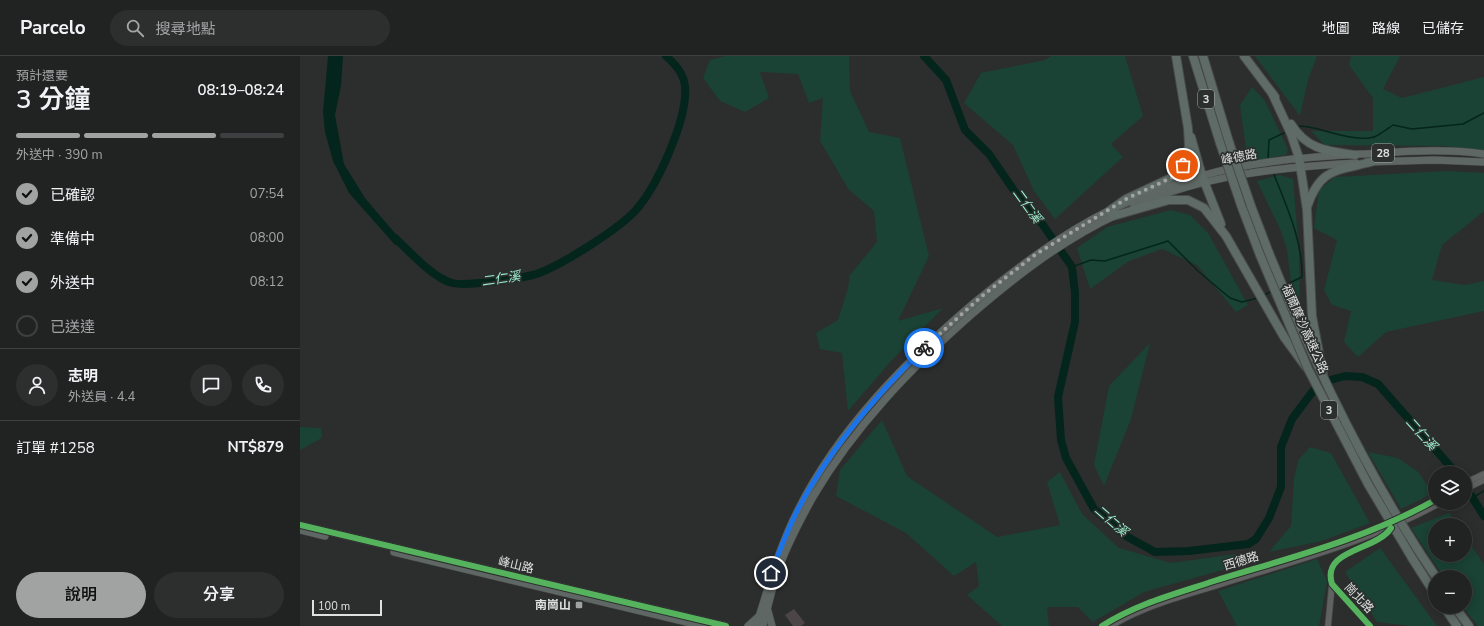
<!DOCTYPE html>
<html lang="zh-TW">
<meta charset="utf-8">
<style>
body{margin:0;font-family:"Nunito Sans","Noto Sans TC",sans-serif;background:#2d2f2f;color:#f1f3f6;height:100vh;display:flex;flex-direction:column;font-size:15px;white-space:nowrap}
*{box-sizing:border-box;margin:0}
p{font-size:13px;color:#a2a4a5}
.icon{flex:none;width:22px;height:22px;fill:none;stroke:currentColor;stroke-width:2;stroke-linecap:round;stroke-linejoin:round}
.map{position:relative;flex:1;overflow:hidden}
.drawer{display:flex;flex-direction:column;background:#212222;width:300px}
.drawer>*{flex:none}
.controls{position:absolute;left:1128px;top:410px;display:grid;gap:8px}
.controls a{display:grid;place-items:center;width:44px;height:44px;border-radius:50%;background:#212222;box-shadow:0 2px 10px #0003,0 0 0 1px #3e3f40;font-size:20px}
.scale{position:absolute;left:12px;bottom:10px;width:70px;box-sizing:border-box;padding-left:4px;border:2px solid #e0e2e1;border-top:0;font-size:11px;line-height:14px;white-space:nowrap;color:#e0e2e1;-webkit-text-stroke:3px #2b2f2d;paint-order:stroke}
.pin{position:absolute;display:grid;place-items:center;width:34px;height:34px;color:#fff;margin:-17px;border:2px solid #fff;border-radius:50%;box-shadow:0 1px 4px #0007}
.courier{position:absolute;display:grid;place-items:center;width:40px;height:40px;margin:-20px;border:3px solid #1a73e8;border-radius:50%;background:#fff;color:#222;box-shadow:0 1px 5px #0007}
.overview em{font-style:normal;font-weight:600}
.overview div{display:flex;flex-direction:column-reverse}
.overview{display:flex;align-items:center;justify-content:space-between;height:68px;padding:0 16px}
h1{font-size:26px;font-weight:600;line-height:30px}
.bar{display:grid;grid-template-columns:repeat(4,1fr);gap:6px 4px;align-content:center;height:48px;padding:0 16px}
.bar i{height:5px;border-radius:3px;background:#3e3f40}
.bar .active{background:#a1a3a2}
.bar p{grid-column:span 4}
.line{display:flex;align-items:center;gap:10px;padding:0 16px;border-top:1px solid #3e3f40}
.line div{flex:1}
.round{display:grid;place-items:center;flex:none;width:42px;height:42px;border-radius:21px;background:#2d2f2f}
ol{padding:0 16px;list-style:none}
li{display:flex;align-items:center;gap:12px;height:44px}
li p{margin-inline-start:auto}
li .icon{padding:4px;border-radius:50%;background:#a1a3a2;color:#111;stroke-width:4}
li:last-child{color:#a2a4a5}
li i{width:22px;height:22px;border:2px solid #3e3f40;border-radius:50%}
.button{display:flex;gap:8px;margin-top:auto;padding:8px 16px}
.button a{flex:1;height:46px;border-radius:24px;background:#a1a3a2;color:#111;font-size:16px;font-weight:600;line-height:46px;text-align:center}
.button a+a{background:#2d2f2f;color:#f1f3f6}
header{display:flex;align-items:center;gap:24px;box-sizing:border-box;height:56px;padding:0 20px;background:#212222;border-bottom:1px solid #3e3f40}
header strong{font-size:19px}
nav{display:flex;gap:22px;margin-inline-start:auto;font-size:14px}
.search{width:280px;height:36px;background:#2d2f2f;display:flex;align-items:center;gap:10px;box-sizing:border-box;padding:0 14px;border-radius:22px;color:#a2a4a5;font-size:15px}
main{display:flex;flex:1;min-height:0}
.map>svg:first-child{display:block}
.green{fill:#1a4235}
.water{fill:#04251b}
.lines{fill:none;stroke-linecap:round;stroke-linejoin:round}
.stream{stroke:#04251b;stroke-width:1.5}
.river{stroke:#04251b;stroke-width:8}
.building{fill:#4b4547}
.minor-casing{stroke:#494b4a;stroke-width:7}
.major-casing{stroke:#494b4a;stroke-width:8}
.highway-casing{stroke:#494b4a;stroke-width:10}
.minor{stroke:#606261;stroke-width:5.5}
.major{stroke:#5f6764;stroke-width:7}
.highway{stroke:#5e6b67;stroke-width:8}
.highway-bridge-casing{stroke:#494b4a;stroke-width:10;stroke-linecap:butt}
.highway-bridge{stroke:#5e6b67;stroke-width:8}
.cycleway-casing{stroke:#2b2f2d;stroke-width:8}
.cycleway{stroke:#56b35d;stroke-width:6}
.done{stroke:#a1a3a2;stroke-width:4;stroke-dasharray:0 7.2}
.route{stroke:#1a73e8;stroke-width:5}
.poi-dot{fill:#a1a3a2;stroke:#2b2f2d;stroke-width:1.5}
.labels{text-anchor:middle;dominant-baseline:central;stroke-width:3.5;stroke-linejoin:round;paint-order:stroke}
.shield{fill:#2b2f2d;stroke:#aaacab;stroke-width:1}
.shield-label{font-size:11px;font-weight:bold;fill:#e0e2e1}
.street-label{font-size:12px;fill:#e0e2e1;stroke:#2b2f2d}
.poi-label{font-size:12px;font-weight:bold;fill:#e0e2e1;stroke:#2b2f2d;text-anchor:end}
.water-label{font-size:13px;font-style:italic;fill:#9deecf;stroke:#2b2f2d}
</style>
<header>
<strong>Parcelo</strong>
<div class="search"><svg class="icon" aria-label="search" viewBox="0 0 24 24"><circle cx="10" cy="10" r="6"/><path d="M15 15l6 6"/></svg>搜尋地點</div>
<nav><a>地圖</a><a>路線</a><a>已儲存</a></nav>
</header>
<main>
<section class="drawer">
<div class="overview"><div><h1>3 分鐘</h1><p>預計還要</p></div><em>08:19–08:24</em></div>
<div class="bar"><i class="active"></i><i class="active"></i><i class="active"></i><i></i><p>外送中 · 390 m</p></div>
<ol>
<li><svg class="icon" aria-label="check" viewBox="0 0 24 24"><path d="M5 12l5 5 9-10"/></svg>已確認<p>07:54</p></li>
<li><svg class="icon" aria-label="check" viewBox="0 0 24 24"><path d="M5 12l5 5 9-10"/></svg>準備中<p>08:00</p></li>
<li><svg class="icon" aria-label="check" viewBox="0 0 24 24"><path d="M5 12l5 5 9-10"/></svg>外送中<p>08:12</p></li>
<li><i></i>已送達</li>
</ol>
<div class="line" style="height:72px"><a class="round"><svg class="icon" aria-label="person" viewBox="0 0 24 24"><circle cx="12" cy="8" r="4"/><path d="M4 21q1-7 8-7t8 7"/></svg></a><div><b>志明</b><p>外送員 · 4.4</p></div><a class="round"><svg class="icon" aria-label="chat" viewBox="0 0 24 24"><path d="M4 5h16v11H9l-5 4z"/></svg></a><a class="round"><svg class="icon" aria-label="phone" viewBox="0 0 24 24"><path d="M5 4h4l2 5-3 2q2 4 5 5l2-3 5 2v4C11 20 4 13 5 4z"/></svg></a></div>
<div class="line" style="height:52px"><div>訂單 #1258</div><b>NT$879</b></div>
<div class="button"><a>說明</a><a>分享</a></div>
</section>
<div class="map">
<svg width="1184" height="570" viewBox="0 0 1184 570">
<rect width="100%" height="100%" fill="#2c2e2d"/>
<!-- green -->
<g class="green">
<path d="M425,0H549L550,35L569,76L600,82L629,200L598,265L643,252L592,304L548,355L542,297L520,293L516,277L538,264C541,252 551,229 549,220L577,186L574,155L549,134L520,85L523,42L509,47L498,18L460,16L469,42L445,56L420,45L403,22L410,4Z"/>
<polygon points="751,0 825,0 843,60 811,88 823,101 755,163 734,135 713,89 664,47 681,17 745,4"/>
<polygon points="955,0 1017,0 1008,24 1000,60"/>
<polygon points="1051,0 1100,0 1083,33 1102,42 1184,21 1184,96 1146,90 1025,89 1011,75 1073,75 1073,42 1049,9"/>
<polygon points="952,31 965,45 988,93 986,99 948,106 940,49"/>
<polygon points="1147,115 1184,117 1184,155 1142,189 1132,224 1165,229 1184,225 1184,255 1086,276 1058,301 1044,286 1051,255 1032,249 1024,234 1037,184 1014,172 1019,134 1035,121"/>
<polygon points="980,119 993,123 999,195 1000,249 992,235 987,193 980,173 957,125"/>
<polygon points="871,154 890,159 908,177 948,249 936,256 897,209 862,193 829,205 790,233 777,192 807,171"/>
<polygon points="850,287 831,363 804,430 794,409 809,330"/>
<polygon points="582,364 607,420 697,481 760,469 747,426 760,416 782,458 819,492 871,507 936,498 943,501 944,508 844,536 793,566 778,551 747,551 749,570 702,570 667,539 679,530 676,506 654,520 606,477 536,440 540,414"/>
<polygon points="0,371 21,372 22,382 0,394"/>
<polygon points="1010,391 1031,397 1070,467 1022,485 969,496 991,470 994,422 999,403"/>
<polygon points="1068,396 1098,402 1118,416 1133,437 1101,453"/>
<polygon points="1149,457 1157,469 1135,469 1135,499 1165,499 1165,481 1184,508 1184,570 1178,570 1163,551 1165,551 1165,521 1144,521 1111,472"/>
<polygon points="1080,492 1137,570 1111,570 1077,566 1045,516"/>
<polygon points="1017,503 1027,525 1019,570 937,570 918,535"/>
</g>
<!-- water -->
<polygon class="water" points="28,0 43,0 41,30 35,59 44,108 65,142 105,189 95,189 49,137 33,105 25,76 23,56"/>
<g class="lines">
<!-- stream -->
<g class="stream">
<path d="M996,71C1009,66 1052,88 1074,81C1080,79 1087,73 1093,69L1112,73L1163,68L1184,57"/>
<polyline points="968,103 969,84 986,76"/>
<path d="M973,116C986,149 1003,185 1002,221L985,229"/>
<polyline points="772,211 791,204 805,205 868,185 899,216 930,242 942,246 958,242"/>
<polyline points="963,240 972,235"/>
<polyline points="1172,442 1184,435"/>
</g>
<!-- river -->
<g class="river">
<polyline points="624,0 646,24 665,74 689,98 715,136 743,169 772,211 775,237 775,266 758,341 761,384 766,402 794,453 826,480 855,496 889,495 948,488 956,483 969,462 981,431 981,391 992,363 1013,335 1030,324 1045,320 1062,321 1078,328 1156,417"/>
<path d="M95,182C109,195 133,222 152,227C160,229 170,228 179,227C196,226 216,223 233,219C258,212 317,174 335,155C357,131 388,63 385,30C384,18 374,7 366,0"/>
<polyline points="1165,430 1184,460"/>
</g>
</g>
<!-- building -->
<polygon class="building" points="494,553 505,567 501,570 493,570 485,559"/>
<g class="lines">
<!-- minor casing -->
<g class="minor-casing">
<g id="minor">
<polyline points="1165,427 1184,418"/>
<polyline points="1165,433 1184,424"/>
<path d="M802,570C836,548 875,538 914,525C989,502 1066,483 1135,444"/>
<path d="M811,570C844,550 882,540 918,529C994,505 1071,485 1140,447"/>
<polyline points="1028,570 1032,528"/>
<path d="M1070,570L1032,528C1021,493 1076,495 1090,472"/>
</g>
</g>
<!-- major casing -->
<g class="major-casing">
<g id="major">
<polyline points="1067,106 1134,104 1184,106"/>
<path d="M834,150C904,119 981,111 1056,107"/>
<polyline points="0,469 426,570"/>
<polyline points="0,474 25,480"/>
<polyline points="94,496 403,570"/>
<polyline points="468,555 472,570"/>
<polyline points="448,570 458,561"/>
<path d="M456,570C469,530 479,491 498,454C539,372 606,305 675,246C717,212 760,179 808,155C838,141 870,130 901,120C953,105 1008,101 1061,98C1102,96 1143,92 1184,98"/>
<path d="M463,570C467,554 471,537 476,520C485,493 499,466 513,441C554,371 611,312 671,259C716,220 764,183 818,158"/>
</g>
</g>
<!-- highway casing -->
<g class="highway-casing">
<g id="highway">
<polyline points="893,0 920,87"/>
<polyline points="903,0 929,86"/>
<polyline points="944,0 975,41"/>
<polyline points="972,37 991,78 999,102 1007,154 1012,260 1023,318"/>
<path d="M991,68C1007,94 1028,95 1055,99"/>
<polyline points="891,81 902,120 921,168"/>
<polyline points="941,149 960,199"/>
<polyline points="951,150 969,197"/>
<path d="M1007,151C1020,112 1036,115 1071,106"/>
<polyline points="809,155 826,143 873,121 885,106 889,90 888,72 876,0"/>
<polyline points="813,160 869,144 888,144 904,152 926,180 984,281 1006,311"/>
<polyline points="1120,497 1136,521"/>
<polyline points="1112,502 1135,538"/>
<polyline points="1144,551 1157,570"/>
<polyline points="1155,551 1169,570"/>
</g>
</g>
<!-- minor -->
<use href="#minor" class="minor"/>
<!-- major -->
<use href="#major" class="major"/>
<!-- highway -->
<use href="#highway" class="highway"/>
<!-- highway-bridge casing -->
<g class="highway-bridge-casing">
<g id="highway-bridge">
<polyline points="929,86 951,150"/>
<polyline points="920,87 941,149"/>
<path d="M969,197C1011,301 1059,402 1120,497"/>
<polyline points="960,199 1008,313 1068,428 1112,502"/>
</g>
</g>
<!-- highway-bridge -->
<use href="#highway-bridge" class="highway-bridge"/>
<!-- cycleway casing -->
<g class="cycleway-casing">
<g id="cycleway">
<polyline points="0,469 426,570"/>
<path d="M802,570C836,548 875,538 914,525C989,502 1066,483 1135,444"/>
<path d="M1070,570L1032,528C1021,493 1076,495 1091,472"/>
</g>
</g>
<!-- cycleway -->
<use href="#cycleway" class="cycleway"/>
</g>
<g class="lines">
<!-- done -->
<polyline class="done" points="624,292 682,240 736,198 826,143 873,121 883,109"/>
<!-- route -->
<path class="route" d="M471,517C479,496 488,473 498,453C530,392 575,340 624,292"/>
</g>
<!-- markers -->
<rect class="poi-dot" x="275" y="545" width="8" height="8" rx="2"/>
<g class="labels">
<!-- shield labels -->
<g class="shield">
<rect x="898" y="34" width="16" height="18" rx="3"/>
<rect x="1072" y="88" width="22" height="18" rx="3"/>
<rect x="1021" y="345" width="16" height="18" rx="3"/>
</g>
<g class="shield-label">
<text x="906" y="43">3</text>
<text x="1083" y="97">28</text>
<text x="1029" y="354">3</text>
</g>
<!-- street labels -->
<g class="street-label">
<text transform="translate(939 101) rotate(-11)">峰德路</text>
<text transform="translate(1005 273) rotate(66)">福爾摩沙高速公路</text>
<text transform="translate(941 505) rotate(-17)">西德路</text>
<text transform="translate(216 509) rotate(13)">峰山路</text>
<text transform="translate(1059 542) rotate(47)">崗北路</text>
</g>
<!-- poi labels -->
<g class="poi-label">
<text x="271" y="549">南崗山</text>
</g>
<!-- water labels -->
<g class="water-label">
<text transform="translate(727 150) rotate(54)">二仁溪</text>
<text transform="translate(201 223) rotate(-8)">二仁溪</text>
<text transform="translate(1121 378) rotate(48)">二仁溪</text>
<text transform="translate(811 465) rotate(41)">二仁溪</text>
</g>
</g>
</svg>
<div class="controls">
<a><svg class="icon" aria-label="layers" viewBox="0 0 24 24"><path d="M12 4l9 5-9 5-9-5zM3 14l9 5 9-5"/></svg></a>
<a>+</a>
<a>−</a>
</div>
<div class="scale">100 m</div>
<div class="pin" style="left:883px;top:109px;background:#ea580c"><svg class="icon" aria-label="bag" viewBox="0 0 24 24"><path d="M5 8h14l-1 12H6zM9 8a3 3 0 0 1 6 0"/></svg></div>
<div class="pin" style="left:471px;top:517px;background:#1f2937"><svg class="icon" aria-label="home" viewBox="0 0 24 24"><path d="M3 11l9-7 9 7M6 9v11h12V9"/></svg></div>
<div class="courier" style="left:624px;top:292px"><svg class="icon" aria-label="bike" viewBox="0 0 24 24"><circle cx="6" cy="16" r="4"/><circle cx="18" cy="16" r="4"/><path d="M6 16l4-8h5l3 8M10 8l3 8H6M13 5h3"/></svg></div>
</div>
</main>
